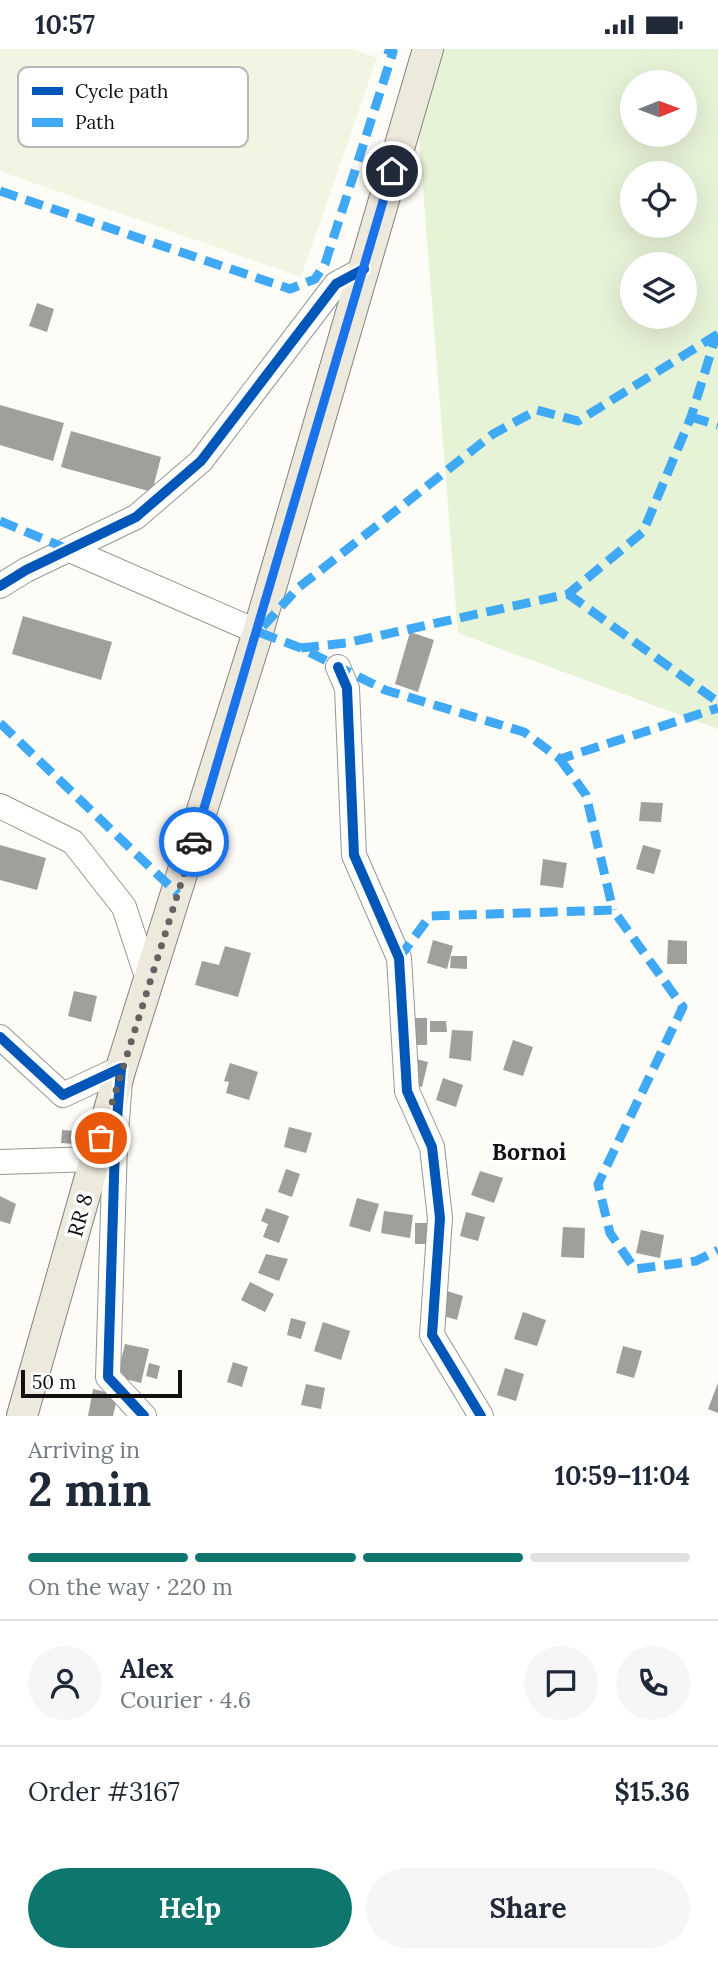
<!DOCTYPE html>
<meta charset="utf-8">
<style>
body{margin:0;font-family:Lora,serif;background:#f6f6f7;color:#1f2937;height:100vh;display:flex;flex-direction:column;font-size:26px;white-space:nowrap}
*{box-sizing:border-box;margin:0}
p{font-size:23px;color:#747a83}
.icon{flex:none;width:38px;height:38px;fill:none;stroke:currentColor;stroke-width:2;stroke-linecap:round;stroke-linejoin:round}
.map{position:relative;height:1367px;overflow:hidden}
.sheet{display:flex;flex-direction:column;background:#fff;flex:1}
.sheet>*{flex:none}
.needle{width:46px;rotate:89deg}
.controls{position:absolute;left:620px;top:21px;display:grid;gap:14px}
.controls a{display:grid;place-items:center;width:77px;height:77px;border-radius:50%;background:#fff;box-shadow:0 7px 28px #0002;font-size:35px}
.scale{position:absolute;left:21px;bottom:18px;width:161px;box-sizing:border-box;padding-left:7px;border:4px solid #111;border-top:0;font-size:19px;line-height:24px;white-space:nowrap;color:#111;-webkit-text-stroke:5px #fff;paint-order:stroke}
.pin{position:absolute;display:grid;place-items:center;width:60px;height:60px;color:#fff;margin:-30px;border:4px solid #fff;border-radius:50%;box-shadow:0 2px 7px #0007}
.courier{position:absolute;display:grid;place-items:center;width:70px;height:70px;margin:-35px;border:5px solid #1a73e8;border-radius:50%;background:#fff;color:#222;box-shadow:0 2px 9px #0007}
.overview em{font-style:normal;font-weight:700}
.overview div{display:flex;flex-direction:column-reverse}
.overview{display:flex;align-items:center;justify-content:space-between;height:119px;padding:0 28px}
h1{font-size:46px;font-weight:700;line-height:52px}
.bar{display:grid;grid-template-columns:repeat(4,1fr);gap:10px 7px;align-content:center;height:84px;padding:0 28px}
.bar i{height:9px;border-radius:5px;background:#e0e1e3}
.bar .selected{background:#0f766e}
.bar p{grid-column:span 4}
.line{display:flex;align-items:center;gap:18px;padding:0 28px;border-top:2px solid #e0e1e3}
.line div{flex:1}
.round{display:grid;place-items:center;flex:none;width:74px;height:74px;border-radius:37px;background:#f6f6f7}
.cta{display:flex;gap:14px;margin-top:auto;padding:14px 28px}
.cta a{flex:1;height:80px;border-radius:42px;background:#0f766e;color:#fff;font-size:28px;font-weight:700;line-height:80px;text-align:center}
.cta a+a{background:#f6f6f7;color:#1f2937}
.status{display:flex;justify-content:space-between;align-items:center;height:49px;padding:0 35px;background:#fff;direction:ltr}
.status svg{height:19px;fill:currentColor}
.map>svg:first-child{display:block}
.green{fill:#e7f3d7;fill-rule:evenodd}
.pitch{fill:#f0f6e1}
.building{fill:#a19f9c}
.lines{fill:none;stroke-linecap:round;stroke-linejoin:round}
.minor-casing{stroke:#979795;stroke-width:26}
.major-casing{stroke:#858482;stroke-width:32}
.minor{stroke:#fffffe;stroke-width:24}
.major{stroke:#ede9dc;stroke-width:30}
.quiet{stroke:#3fa9f5;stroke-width:9;stroke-dasharray:18 9;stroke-linecap:butt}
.cycleway-casing{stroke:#fff;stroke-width:15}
.cycleway{stroke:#0057b8;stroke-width:10}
.done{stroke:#646362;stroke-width:7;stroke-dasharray:0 12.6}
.route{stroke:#1a73e8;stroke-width:9}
.labels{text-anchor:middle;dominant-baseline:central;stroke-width:7;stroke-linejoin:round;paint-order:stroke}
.street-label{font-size:21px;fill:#111;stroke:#fff}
.neighbourhood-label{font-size:23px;font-weight:bold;fill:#111;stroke:#fff}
.key{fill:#fff;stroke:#b8b8b8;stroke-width:2}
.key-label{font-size:19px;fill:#111}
</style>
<div class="status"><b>10:57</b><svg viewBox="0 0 49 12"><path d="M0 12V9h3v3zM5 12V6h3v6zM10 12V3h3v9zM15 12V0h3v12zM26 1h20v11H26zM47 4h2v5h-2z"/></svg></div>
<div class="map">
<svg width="718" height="1367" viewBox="0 0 718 1367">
<rect width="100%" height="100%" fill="#fdfcf7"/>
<!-- green -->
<path class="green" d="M412,0H718V680L458,584ZM632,33H684V86H632ZM632,124H684V177H632ZM632,215H684V268H632Z"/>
<!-- pitch -->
<polygon class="pitch" points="0,0 352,0 377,9 301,228 0,122"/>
<!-- building -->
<g class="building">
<polygon points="37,254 54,260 47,283 29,277"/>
<polygon points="0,356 64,374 53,412 0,396"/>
<polygon points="71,382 161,408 152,443 61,418"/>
<polygon points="23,567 112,593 101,631 12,605"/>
<polygon points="410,583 434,591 418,643 395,635"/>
<polygon points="641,753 663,754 661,773 639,772"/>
<polygon points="0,796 46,809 37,841 0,831"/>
<polygon points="643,796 661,801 654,825 636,820"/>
<polygon points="543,810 567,814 563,839 540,836"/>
<polygon points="433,891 453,897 447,920 427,914"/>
<polygon points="668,891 687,892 687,915 667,915"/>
<polygon points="225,897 251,904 238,948 195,936 202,912 219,916"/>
<polygon points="451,907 467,907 467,920 450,919"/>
<polygon points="74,942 97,947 91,973 68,967"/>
<rect x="411" y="969" width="16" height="27"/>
<polygon points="430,972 446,972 447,983 430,983"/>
<polygon points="452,981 473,982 471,1012 449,1009"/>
<polygon points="513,991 533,998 523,1027 503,1021"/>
<polygon points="416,1010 428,1013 422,1038 409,1035"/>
<polygon points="230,1014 258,1023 249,1051 226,1044 229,1033 224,1032"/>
<polygon points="443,1029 463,1036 456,1058 436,1051"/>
<polygon points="289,1078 312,1084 306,1104 284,1098"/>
<polygon points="62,1081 76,1082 75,1095 61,1094"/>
<polygon points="286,1120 300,1125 292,1148 278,1143"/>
<polygon points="480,1122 503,1129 494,1154 471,1146"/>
<polygon points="0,1147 16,1155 10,1175 0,1172"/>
<polygon points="357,1149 379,1155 370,1183 349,1177"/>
<polygon points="266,1159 289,1167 279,1194 263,1188 268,1175 261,1172"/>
<polygon points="384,1162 413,1166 410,1189 381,1184"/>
<polygon points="466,1163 485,1168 478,1192 460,1187"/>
<polygon points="415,1174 428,1174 429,1195 415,1195"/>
<polygon points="563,1178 585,1179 584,1209 561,1208"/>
<polygon points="641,1181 664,1186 660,1209 636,1204"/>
<polygon points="266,1205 288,1210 279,1232 258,1224"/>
<polygon points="250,1233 274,1245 265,1263 241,1251"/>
<polygon points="447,1242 463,1247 457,1271 440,1266"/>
<polygon points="523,1263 546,1271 537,1297 514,1290"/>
<polygon points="291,1269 306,1273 301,1290 287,1286"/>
<polygon points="323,1273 350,1282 341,1311 314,1302"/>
<polygon points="125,1295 149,1300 141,1334 117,1328"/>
<polygon points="623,1297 642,1302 634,1329 616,1324"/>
<polygon points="233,1313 248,1318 242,1338 227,1333"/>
<polygon points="149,1314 160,1317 157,1330 146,1327"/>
<polygon points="505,1319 524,1325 516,1352 497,1346"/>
<polygon points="718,1334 718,1364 708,1360"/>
<polygon points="306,1335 325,1339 321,1360 301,1356"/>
<polygon points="93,1340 118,1346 113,1367 88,1367"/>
</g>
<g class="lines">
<!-- minor casing -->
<g class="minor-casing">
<g id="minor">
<polyline points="70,501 258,583"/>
<polyline points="0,537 26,521 136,468 201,412 336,235 364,220"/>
<polyline points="338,618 347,639 354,806 399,909 407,1042 432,1098 440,1169 432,1286 481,1367"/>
<polyline points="0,757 73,793 124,858 148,931"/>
<polyline points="0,988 63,1046 121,1019 115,1096 108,1328 144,1367"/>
<polyline points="0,1113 95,1110"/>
</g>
</g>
<!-- major casing -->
<g class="major-casing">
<polyline id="major" points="22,1367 121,1019 258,583 428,0"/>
</g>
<!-- minor -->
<use href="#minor" class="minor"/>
<!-- major -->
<use href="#major" class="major"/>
<!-- quiet -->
<g class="quiet">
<polyline points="0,142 290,240 315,230 325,215 393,3 385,0"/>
<polyline points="718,285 578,372 537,361 493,385 298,539 258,583 301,599 385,641 524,683 560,710 718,659"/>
<polyline points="691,368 718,376"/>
<polyline points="0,472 70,501"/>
<polyline points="568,545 718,653"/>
<polyline points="301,599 346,594 568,545 643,483 691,368 716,287"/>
<polyline points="0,674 178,845"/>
<polyline points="560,710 586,746 613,861"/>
<polyline points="399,909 430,867 613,861 683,958 598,1135 610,1184 635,1220 696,1212 718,1201"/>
</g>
<!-- cycleway casing -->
<g class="cycleway-casing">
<g id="cycleway">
<polyline points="0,537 26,521 136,468 201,412 336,235 364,220"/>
<polyline points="338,618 347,639 354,806 399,909 407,1042 432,1098 440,1169 432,1286 481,1367"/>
<polyline points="0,988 63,1046 121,1019 115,1096 108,1328 144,1367"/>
</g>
</g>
<!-- cycleway -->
<use href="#cycleway" class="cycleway"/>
</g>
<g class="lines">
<!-- done -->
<polyline class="done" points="101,1089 194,793"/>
<!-- route -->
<polyline class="route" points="194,793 392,122"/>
</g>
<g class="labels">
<!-- street labels -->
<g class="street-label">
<text transform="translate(80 1166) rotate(-75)">RR 8</text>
</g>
<!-- neighbourhood labels -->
<g class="neighbourhood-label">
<text x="529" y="1102">Bornoi</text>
</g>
</g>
<!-- legend -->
<rect x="18" y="18" width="230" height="80" rx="10" class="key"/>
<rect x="32" y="38" width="31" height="8" fill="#0057b8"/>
<rect x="32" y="69" width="31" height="9" fill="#3fa9f5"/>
<g class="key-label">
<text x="75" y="49">Cycle path</text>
<text x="75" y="80">Path</text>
</g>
</svg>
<div class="controls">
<a><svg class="needle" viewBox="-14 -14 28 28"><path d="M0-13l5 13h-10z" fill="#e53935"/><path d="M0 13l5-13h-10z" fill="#747a83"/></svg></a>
<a><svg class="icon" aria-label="locate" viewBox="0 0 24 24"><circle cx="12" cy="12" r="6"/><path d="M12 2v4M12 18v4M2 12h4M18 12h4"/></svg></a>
<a><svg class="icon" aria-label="layers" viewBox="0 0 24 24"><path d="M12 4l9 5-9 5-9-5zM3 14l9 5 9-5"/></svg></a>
</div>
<div class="scale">50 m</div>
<div class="pin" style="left:101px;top:1089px;background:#ea580c"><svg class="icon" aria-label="bag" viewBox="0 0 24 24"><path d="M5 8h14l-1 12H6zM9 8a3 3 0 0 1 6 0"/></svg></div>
<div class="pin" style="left:392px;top:122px;background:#1f2937"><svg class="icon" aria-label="home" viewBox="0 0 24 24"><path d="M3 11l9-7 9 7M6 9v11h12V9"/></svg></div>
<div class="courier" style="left:194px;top:793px"><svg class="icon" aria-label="car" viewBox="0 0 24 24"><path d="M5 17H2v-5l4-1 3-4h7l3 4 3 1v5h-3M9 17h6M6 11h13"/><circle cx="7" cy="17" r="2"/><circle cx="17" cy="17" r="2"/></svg></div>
</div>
<section class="sheet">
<div class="overview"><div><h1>2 min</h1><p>Arriving in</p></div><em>10:59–11:04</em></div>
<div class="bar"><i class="selected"></i><i class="selected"></i><i class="selected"></i><i></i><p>On the way · 220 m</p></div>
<div class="line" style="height:126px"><a class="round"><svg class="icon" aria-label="person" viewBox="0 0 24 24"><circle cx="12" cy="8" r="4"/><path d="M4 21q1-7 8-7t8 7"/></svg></a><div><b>Alex</b><p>Courier · 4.6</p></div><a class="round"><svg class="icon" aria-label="chat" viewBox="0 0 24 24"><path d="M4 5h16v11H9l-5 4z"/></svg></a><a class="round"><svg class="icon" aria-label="phone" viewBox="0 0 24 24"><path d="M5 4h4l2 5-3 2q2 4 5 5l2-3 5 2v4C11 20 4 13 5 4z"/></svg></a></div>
<div class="line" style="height:91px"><div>Order #3167</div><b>$15.36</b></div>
<div class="cta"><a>Help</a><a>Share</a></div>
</section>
